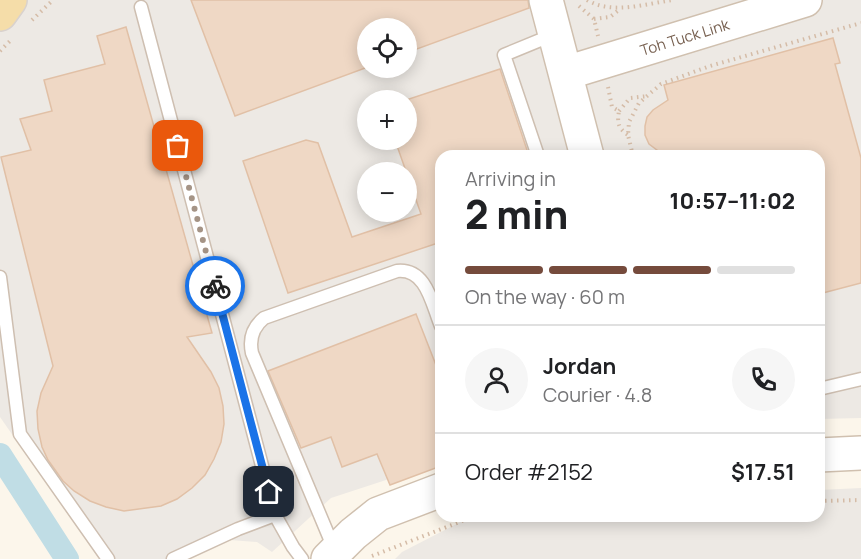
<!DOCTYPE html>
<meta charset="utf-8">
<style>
body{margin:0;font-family:Manrope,sans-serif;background:#f6f6f6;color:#202124;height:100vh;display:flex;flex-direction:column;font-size:22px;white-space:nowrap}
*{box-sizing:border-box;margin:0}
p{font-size:20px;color:#757577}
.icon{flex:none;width:33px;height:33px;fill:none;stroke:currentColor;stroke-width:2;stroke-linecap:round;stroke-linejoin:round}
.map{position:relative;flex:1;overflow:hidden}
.drawer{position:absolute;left:435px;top:150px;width:390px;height:372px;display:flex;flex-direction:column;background:#fff;border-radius:18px;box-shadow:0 3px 15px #0003}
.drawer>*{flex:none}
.fabs{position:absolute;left:357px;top:18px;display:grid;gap:12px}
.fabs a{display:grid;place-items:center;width:60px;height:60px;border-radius:50%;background:#fff;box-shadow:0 3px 15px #0003;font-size:30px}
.pin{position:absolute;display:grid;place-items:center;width:51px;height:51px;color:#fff;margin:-26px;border-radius:12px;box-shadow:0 3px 9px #0006}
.courier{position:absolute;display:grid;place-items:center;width:60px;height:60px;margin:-30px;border:4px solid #1a73e8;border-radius:50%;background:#fff;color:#222;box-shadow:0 2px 8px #0007}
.headline em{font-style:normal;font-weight:800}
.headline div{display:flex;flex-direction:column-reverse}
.headline{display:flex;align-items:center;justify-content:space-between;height:102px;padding:0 30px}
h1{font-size:39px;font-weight:800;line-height:45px}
.bar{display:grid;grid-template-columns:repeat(4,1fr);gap:9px 6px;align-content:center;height:72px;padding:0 30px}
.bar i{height:8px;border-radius:4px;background:#e0e0e0}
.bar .on{background:#754b3c}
.bar p{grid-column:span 4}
.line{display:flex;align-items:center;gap:15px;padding:0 30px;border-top:2px solid #e0e0e0}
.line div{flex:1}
.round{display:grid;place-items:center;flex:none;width:63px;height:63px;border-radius:32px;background:#f6f6f6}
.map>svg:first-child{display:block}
.industrial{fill:#ede9e4;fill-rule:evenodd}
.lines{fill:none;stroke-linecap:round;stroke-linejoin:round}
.canal{stroke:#c0dde5;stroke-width:24}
.building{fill:#efd8c5;stroke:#e1c0a6;stroke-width:1.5}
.lane-casing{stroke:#cebfb1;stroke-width:15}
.secondary-casing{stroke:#d0c0af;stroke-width:36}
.primary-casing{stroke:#d9d2ce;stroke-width:36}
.path{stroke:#d5bca7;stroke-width:4;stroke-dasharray:1.5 4.5;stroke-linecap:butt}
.lane{stroke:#fff;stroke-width:12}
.secondary{stroke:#fff;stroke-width:33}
.primary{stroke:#f5dda9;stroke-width:33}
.done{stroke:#a59486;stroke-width:6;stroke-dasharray:0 10.8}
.route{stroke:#1a73e8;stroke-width:8}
.labels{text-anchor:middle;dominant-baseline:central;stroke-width:4.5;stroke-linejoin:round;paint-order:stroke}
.street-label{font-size:15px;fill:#765f4f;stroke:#fefaf2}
</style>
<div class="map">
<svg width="861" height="559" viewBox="0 0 861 559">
<rect width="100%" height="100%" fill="#fcf6eb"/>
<!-- industrial -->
<g class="industrial">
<path d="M27,0H861V418L819,419V156H441V462L331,498L272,552L257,542L217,539L183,559H99L0,417V32ZM368,28H406V68H368ZM368,100H406V140H368ZM368,172H406V212H368Z"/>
<polygon points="861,488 861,559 395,559 402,552 472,516 819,516 819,490"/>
</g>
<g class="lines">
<!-- canal -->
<polyline class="canal" points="0,455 67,559"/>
</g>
<!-- building -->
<g class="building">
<polygon points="191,0 528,0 529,8 406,53 406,28 368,28 368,67 235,116"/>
<polygon points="126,27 212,333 187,337 211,372 219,388 223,406 224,424 221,442 214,459 205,475 192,488 177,499 161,506 124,511 106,507 90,501 74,491 63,481 48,460 42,447 38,429 37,411 41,393 53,366 1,157 31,150 20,119 52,111 44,80 105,64 97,36"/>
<polygon points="833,38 840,63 835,64 861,158 861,283 819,294 819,156 665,156 649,144 645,135 645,126 647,117 653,110 668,100 664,85"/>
<polygon points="500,69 529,156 441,156 441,242 288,293 243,161 306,140 318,143 352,237 421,214 395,140 406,140 406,100"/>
<polygon points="416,314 441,378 441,466 390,485 377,454 342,467 331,437 301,448 268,371"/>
</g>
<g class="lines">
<!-- lane casing -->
<g class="lane-casing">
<g id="lane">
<polyline points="141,7 275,515 293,547 302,559"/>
<polyline points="538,156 504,55 555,34"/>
<polyline points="0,277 20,434 108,559"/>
<polyline points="819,389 861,379"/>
<path d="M335,551L252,353C249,339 253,327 264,318L397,271C427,268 432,305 441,326"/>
<polyline points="173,559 238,529 275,515"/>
</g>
</g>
<!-- secondary casing -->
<g class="secondary-casing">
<g id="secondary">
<polyline points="546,0 587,156"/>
<path id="s1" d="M566,73L805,0"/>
<polyline points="819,455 861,453"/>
<polyline points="328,559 353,534 378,514 441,490"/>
</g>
</g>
<!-- primary casing -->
<g class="primary-casing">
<polyline id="primary" points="0,14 10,0"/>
</g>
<!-- path -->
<g class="path">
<path d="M587,0C612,15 645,4 672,0"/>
<polyline points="579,6 594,19 598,36"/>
<polyline points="594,19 610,17 620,9"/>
<polyline points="32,20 53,0"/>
<polyline points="0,51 11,40"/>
<path d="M608,87L612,107L619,111C617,123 618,128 628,135"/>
<polyline points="619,111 630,98 648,96"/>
<polyline points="633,156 628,135 629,122 639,103 661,84 710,66 861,23"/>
<polyline points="819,501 861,500"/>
<polyline points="372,556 475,516"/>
</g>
<!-- lane -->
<use href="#lane" class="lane"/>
<!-- secondary -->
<use href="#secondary" class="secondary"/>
<!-- primary -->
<use href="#primary" class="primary"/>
</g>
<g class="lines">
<!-- done -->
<polyline class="done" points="178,146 215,286"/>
<!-- route -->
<polyline class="route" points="215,286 269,492"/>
</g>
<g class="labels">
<!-- street labels -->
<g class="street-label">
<text stroke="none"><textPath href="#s1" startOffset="124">Toh Tuck Link</textPath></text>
</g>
</g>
</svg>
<div class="fabs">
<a><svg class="icon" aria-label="locate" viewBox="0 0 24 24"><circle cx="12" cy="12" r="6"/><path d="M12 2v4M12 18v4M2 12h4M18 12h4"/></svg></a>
<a>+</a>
<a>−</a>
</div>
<div class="pin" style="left:178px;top:146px;background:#ea580c"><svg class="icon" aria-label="bag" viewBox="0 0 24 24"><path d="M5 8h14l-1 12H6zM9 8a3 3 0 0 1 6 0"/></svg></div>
<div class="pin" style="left:269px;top:492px;background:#1f2937"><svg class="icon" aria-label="home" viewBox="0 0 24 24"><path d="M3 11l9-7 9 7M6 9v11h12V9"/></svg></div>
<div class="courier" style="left:215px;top:286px"><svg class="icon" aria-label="bike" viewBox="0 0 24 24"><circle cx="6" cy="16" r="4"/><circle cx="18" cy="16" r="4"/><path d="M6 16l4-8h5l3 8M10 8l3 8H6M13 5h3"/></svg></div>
<section class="drawer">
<div class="headline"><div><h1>2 min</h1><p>Arriving in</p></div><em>10:57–11:02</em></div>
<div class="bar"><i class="on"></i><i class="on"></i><i class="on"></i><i></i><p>On the way · 60 m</p></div>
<div class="line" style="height:108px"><a class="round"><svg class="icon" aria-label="person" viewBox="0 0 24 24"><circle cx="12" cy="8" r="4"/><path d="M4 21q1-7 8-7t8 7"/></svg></a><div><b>Jordan</b><p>Courier · 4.8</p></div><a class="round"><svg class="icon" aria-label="phone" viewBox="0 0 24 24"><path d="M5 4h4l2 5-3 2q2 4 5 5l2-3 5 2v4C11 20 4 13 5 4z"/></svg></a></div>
<div class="line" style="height:78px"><div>Order #2152</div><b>$17.51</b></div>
</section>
</div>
